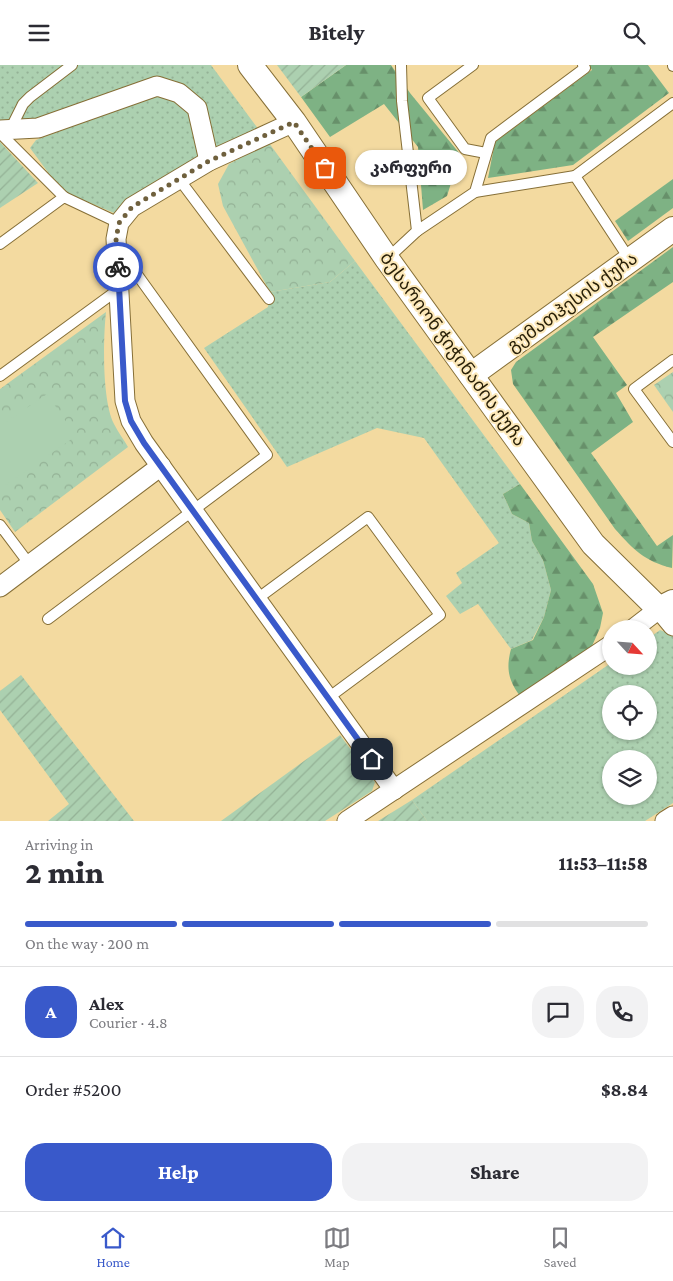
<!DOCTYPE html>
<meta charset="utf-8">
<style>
body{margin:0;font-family:"Crimson Pro","Noto Sans Georgian",serif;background:#f2f2f3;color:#2b2b33;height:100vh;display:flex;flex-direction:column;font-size:19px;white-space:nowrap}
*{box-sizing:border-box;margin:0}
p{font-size:16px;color:#7c7c81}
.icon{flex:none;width:28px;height:28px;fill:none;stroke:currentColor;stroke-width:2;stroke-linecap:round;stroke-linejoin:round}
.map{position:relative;height:756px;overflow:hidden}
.drawer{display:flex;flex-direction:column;background:#fff;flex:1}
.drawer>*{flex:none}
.needle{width:32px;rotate:116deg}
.controls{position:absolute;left:602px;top:555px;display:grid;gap:10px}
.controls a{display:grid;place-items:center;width:55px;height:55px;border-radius:50%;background:#fff;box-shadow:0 1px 4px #0004;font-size:25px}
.pin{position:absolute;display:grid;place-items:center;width:42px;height:42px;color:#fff;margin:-21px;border-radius:10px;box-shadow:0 2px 8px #0006}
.courier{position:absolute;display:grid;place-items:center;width:50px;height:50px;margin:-25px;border:4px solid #3959ca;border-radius:50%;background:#fff;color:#222;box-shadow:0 1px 6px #0007}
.bubble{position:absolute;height:35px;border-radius:18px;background:#fff;box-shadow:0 1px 4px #0004;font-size:16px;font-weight:800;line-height:35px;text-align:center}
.head em{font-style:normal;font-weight:800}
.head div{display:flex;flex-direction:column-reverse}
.head{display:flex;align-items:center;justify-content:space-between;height:85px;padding:0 25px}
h1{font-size:32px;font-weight:800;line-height:38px}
.bar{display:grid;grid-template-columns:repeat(4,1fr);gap:8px 5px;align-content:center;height:60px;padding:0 25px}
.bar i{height:6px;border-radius:4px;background:#e1e1e2}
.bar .current{background:#3959ca}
.bar p{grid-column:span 4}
.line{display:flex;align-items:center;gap:12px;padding:0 25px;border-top:1px solid #e1e1e2}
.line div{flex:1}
.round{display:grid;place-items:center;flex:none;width:52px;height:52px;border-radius:20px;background:#f2f2f3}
.primary-button{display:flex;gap:10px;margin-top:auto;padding:10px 25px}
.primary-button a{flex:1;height:58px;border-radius:20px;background:#3959ca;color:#fff;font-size:20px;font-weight:800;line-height:58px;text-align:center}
.primary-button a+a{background:#f2f2f3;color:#2b2b33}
header{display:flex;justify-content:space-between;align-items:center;height:65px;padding:0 25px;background:#fff;font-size:22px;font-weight:800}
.menu{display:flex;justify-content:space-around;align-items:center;height:70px;border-top:1px solid #e1e1e2;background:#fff;font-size:14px;color:#7c7c81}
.menu a{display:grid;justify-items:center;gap:2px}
.menu .current{color:#3959ca}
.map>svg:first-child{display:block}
.grass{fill:url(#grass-dots);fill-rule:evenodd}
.forest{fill:url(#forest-firs)}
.park{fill:url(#park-crowns)}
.garden{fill:url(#garden-furrows)}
.pitch{fill:#acd0b0}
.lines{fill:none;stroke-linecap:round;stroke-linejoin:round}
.service-casing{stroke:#866f37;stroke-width:12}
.minor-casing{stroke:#866f37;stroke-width:21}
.tertiary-casing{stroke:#866f37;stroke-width:26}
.service{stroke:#fff;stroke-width:10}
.minor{stroke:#fff;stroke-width:19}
.tertiary{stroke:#fff;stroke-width:24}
.done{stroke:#6f603d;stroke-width:5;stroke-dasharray:0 9}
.route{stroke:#3959ca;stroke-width:6}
.labels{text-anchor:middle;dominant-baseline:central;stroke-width:4;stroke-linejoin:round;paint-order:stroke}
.street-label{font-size:18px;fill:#281f07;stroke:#fce8b9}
</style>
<header><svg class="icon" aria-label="menu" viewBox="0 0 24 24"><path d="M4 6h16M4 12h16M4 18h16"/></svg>Bitely<svg class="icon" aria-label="search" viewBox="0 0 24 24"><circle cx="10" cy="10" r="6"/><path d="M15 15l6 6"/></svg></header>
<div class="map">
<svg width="673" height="756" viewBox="0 0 673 756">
<defs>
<pattern id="grass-dots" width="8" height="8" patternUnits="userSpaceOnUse" patternTransform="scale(1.25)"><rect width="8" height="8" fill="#acd0b0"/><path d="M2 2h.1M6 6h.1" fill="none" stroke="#94b296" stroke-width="1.8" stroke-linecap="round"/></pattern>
<pattern id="forest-firs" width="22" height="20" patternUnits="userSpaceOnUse" patternTransform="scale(1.25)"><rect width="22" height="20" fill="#7eb284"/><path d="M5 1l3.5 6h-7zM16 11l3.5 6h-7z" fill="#67906a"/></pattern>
<pattern id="park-crowns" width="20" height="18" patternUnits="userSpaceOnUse" patternTransform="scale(1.25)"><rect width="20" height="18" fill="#acd0b0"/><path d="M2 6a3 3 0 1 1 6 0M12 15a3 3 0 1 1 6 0" fill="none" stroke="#94b296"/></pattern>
<pattern id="garden-furrows" width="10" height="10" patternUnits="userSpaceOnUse" patternTransform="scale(1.25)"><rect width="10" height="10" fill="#acd0b0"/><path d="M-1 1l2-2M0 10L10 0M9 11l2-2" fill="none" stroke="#94b296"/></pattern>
</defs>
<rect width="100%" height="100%" fill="#f3daa0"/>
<!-- grass -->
<g class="grass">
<polygon points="0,0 211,0 259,65 214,84 182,24 36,56 0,58"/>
<path d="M158,29C192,40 196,60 203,91L114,148L69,129L50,110L30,83L36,75Z"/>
<polygon points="355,196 520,419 503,429 512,449 529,458 532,476 543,495 551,525 544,552 532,575 511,584 478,539 460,549 446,531 462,518 456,508 499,478 424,373 377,363 287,402 204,283 268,242 270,227 330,217"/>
<path d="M660,565L673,570V738L645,756H427L412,735L611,598V601H649V573ZM611,629H649V666H611ZM611,694H649V731H611Z"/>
</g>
<!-- forest -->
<g class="forest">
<polygon points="346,0 391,0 410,28 460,89 447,131 423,145 418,82 384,39 330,72 301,32"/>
<polygon points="589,0 648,0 669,28 573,100 488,113 495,77 592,5"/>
<polygon points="673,114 673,143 628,176 615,156"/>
<path d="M673,182V217L593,272L627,320L616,328L633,357L591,388L657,481L673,470L672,503C644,496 634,485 615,464L513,319L511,305L516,297Z"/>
<path d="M520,419L593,519L603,548L600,563L592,581L520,631C508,615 506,603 511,584L533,575L544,552L551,525L543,495L532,476L529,458L512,449L503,429Z"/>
</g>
<!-- park -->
<g class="park">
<polygon points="269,78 355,196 330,217 270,227 223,141 218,119 229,99"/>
<path d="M106,247C103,275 102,335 114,359C118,367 124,375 128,382L15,467L0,445V324Z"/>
<polygon points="673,307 673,347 654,320"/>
</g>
<!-- garden -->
<g class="garden">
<polygon points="277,0 346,0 301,32"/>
<polygon points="0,77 38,118 0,143"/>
<polygon points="21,610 134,756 48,756 69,739 0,645 0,626"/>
<polygon points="340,670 375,717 372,726 325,756 221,756"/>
<polygon points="412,735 427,756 378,756"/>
</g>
<!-- pitch -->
<polygon class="pitch" points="47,329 76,371 0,424 0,361"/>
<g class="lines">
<!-- service casing -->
<g class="service-casing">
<g id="service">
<polyline points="473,0 428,33 465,84 486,88"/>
<polyline points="673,0 673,1"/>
<polyline points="10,65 23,39 30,32 72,0"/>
<polyline points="0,68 64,132"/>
<polyline points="179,114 269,234"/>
<polyline points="475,127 575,111"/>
<polyline points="417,166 475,127 491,73 585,3 583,0"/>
<polyline points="0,179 64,132 119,158"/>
<polyline points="387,194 417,166 402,36 401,0"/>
<polyline points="630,195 575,111 673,38"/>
<polyline points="673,295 634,324 673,377"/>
<polyline points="0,311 119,224"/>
<polyline points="0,460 30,500"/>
<polyline points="257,534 368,452 440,550 328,633"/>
<polyline points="48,554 267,390 136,208 118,208"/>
</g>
</g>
<!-- minor casing -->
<g class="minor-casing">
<g id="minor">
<polyline points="294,57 209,96 132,142 119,158 116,174 125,336 131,356 144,378 394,725"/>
<polyline points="0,65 38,63 157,21 179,28 197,43 209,96"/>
<polyline points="0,522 161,401"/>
<polyline points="633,564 659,544 673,561"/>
<polyline points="347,756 611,580"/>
<polyline points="665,756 673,751"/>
</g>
</g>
<!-- tertiary casing -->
<g class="tertiary-casing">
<g id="tertiary">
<polyline points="250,0 294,57 387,194 593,479 659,544 673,537"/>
<polyline points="471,310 673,164"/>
</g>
</g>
<!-- service -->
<use href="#service" class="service"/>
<!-- minor -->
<use href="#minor" class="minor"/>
<!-- tertiary -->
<use href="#tertiary" class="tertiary"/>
</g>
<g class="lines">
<!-- done -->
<polyline class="done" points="118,202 116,174 119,158 132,142 209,96 294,57 325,103"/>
<!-- route -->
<polyline class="route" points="118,202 125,336 131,356 144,378 372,694"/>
</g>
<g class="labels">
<!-- street labels -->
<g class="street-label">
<text transform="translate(572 237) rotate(-36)">გუმათჰესის ქუჩა</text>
<text transform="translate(453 284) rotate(54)">ბესარიონ ჭიჭინაძის ქუჩა</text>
</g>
</g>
</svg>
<div class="controls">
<a><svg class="needle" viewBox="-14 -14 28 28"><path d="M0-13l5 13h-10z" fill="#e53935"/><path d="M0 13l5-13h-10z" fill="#7c7c81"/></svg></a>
<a><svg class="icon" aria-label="locate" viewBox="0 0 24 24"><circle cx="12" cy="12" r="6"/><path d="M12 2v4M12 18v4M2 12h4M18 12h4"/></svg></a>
<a><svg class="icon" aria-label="layers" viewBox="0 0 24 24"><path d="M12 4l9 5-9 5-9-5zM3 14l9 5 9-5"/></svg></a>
</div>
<div class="pin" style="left:325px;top:103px;background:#ea580c"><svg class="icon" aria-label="bag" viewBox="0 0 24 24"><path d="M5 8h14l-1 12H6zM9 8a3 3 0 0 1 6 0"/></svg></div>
<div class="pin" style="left:372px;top:694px;background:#1f2937"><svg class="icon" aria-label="home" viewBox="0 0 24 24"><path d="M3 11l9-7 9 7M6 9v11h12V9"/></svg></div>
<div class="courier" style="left:118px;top:202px"><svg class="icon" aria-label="bike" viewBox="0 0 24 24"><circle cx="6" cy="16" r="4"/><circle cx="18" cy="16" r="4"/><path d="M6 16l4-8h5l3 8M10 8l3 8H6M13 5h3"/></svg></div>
<div class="bubble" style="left:355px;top:85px;width:112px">კარფური</div>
</div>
<section class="drawer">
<div class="head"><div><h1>2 min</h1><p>Arriving in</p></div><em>11:53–11:58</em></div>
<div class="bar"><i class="current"></i><i class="current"></i><i class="current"></i><i></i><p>On the way · 200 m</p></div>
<div class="line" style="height:90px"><b class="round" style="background:#3959ca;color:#fff">A</b><div><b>Alex</b><p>Courier · 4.8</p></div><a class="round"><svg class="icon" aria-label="chat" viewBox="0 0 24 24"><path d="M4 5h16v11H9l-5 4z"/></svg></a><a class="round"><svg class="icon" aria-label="phone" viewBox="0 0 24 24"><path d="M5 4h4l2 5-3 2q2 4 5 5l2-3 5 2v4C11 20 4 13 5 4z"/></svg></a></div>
<div class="line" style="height:65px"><div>Order #5200</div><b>$8.84</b></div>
<div class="primary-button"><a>Help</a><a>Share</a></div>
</section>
<nav class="menu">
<a class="current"><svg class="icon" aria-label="home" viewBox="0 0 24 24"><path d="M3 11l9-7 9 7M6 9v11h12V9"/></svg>Home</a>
<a><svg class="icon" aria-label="map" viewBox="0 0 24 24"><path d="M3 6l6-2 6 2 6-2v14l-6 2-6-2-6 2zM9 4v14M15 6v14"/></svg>Map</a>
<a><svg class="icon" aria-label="saved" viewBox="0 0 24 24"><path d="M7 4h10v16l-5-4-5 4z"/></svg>Saved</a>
</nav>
